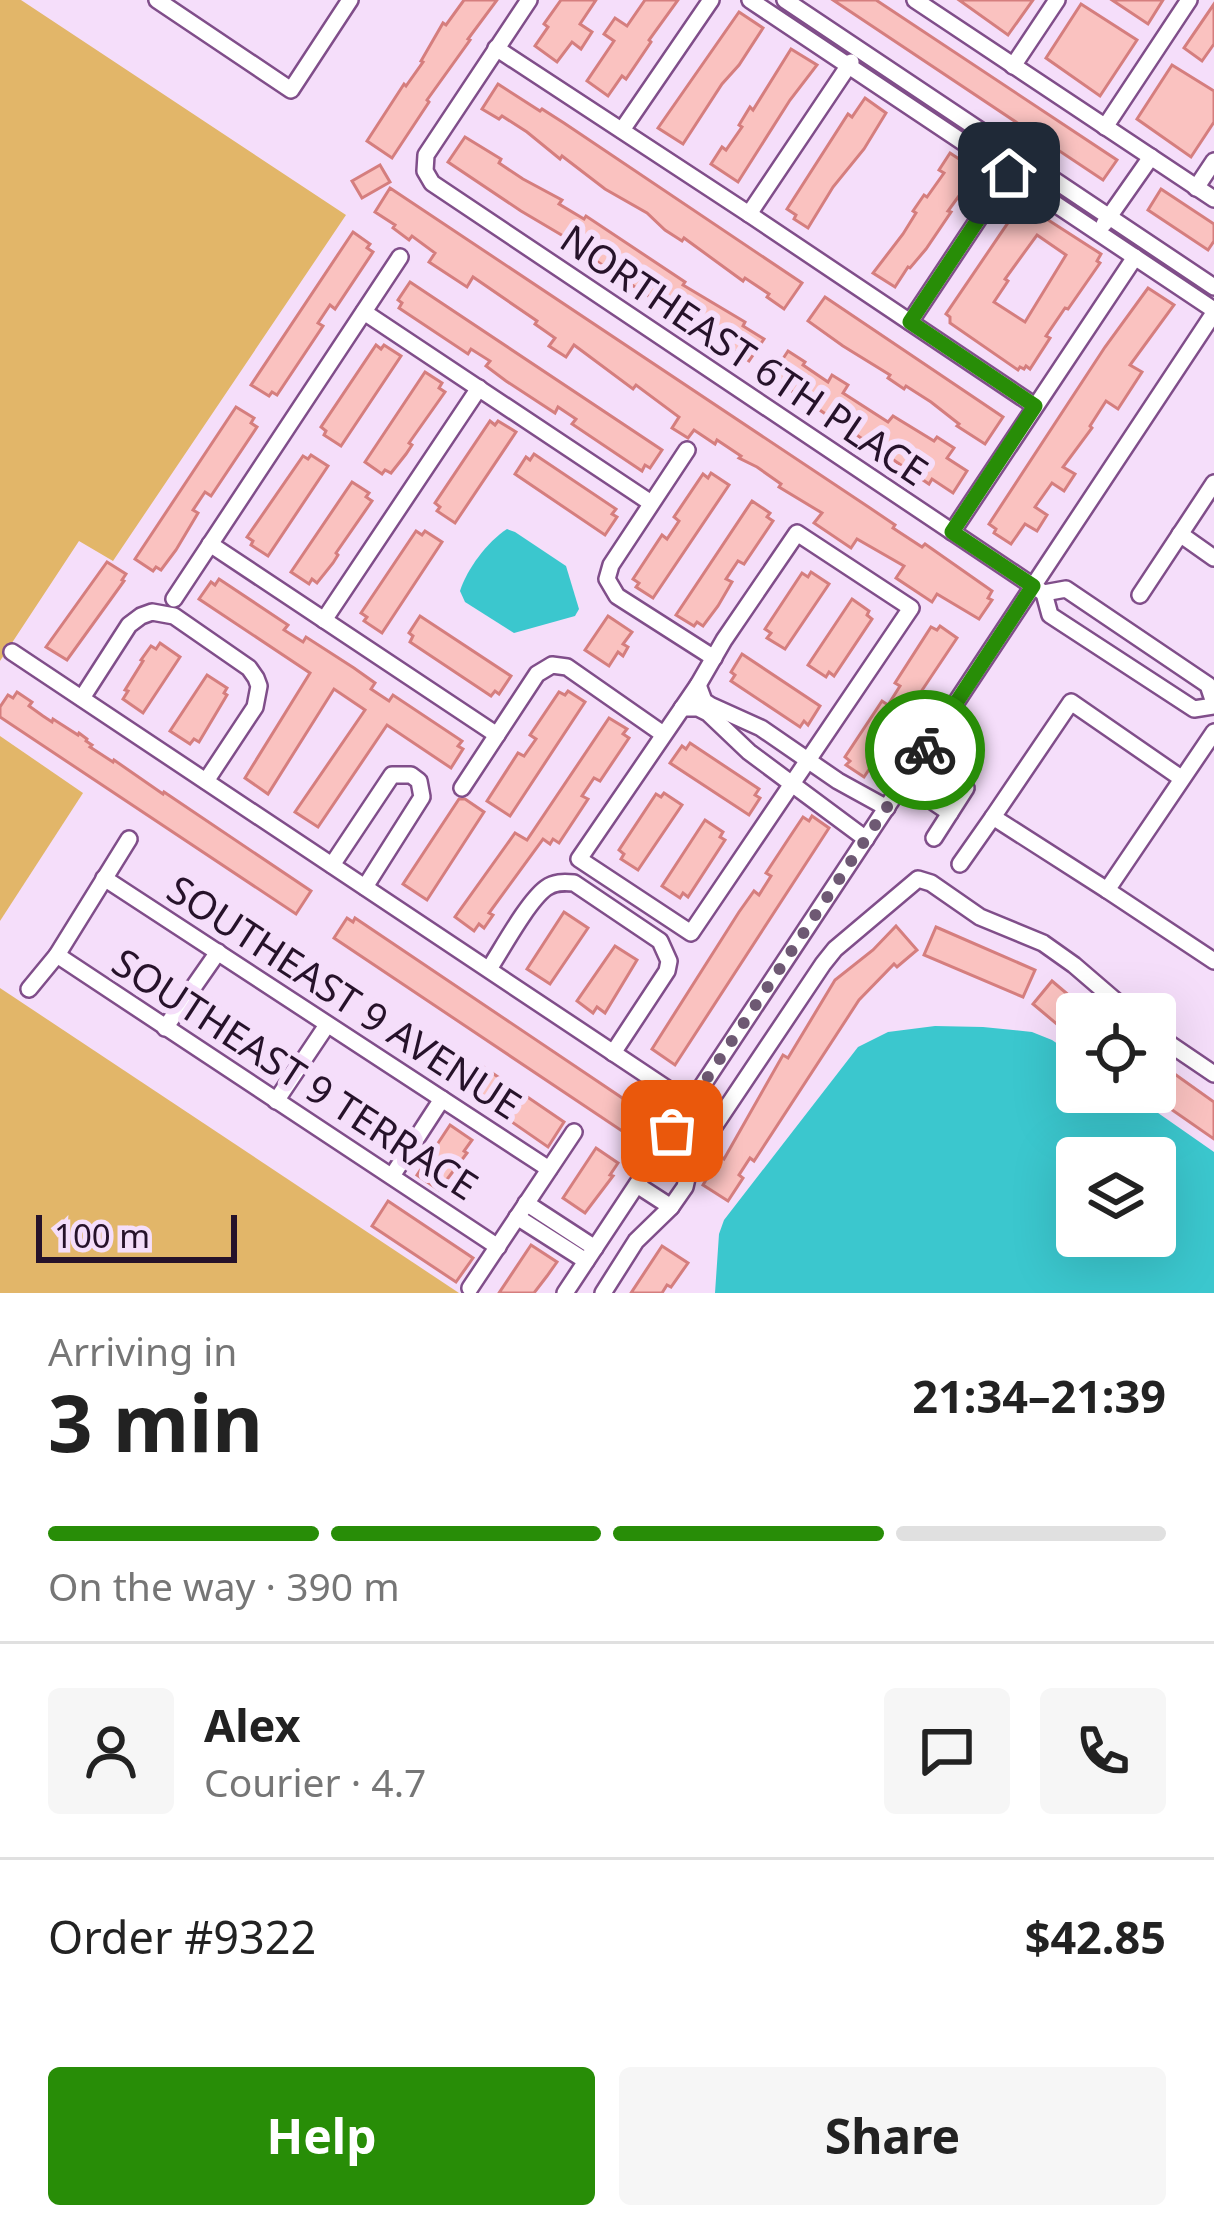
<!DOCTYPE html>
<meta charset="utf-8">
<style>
body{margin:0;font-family:"Noto Sans",sans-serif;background:#f6f6f6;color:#222;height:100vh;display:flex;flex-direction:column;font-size:45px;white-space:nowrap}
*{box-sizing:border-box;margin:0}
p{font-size:39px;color:#767676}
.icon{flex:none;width:66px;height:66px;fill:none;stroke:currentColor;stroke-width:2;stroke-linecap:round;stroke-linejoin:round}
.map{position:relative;height:1293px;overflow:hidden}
.details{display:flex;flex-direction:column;background:#fff;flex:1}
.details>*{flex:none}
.tools{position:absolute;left:1056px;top:993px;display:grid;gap:24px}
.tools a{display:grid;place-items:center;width:120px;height:120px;border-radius:12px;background:#fff;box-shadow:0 12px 48px #0002;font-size:60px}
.scale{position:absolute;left:36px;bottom:30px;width:201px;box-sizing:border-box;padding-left:12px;border:6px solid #26122a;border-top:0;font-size:33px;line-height:42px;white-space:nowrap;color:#26122a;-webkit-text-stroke:9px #f5defa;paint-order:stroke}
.pin{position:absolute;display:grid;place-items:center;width:102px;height:102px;color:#fff;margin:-51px;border-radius:24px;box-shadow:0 6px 18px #0006}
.courier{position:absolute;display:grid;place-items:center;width:120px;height:120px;margin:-60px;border:9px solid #288d07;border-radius:50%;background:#fff;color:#222;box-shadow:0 3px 15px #0007}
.overview em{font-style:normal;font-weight:700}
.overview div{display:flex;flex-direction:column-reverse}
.overview{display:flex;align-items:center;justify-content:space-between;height:204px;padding:0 48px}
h1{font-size:78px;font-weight:700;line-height:90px}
.bar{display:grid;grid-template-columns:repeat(4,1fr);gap:18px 12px;align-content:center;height:144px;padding:0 48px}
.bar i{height:15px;border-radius:9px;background:#e0e0e0}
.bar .active{background:#288d07}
.bar p{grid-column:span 4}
.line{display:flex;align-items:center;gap:30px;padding:0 48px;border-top:3px solid #e0e0e0}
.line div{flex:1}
.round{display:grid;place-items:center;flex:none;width:126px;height:126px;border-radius:12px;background:#f6f6f6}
.cta{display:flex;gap:24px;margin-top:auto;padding:24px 48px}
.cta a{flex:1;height:138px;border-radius:12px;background:#288d07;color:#fff;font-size:48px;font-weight:700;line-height:138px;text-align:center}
.cta a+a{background:#f6f6f6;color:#222}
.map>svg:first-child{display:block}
.green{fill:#e2b669}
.water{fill:#3bc7ce;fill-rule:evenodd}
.building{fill:#fac2c0;stroke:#d57e7e;stroke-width:3;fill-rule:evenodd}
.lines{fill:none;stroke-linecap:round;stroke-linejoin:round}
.minor-casing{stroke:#804e8a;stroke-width:20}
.minor{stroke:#fff;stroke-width:15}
.done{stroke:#6e5973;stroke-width:12;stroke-dasharray:0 21.6}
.route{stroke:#288d07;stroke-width:15}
.labels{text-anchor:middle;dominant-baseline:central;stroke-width:12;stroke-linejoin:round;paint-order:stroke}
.street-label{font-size:39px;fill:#26122a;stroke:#f5defa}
</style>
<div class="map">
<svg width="1214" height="1293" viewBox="0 0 1214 1293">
<rect width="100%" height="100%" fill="#f5defa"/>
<!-- green -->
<g class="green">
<polygon points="0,0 21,0 346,215 113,561 79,541 0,661"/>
<polygon points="0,736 83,793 0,921"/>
<polygon points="0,988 459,1293 0,1293"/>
</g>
<!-- water -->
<g class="water">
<path d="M507,529L515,532L566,566L579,609L575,616L514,633L465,602L460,591C467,569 487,542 507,529Z"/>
<path d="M935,1026L983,1027L1032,1032L1052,1040L1077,1057V1092H1128L1214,1152V1293H715L719,1234L724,1220L858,1047L888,1032ZM1077,1158H1155V1236H1077Z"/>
</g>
<!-- building -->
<g class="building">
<polygon points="464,0 497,0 468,39 470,40 427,100 429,102 392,158 367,141 404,84 406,86 423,62 421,61 443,23 446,25"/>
<polygon points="561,0 596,0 580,24 592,32 581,49 572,42 557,62 535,46 548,27 544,24"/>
<polygon points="645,0 678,0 649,40 651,42 626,79 622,76 608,96 587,81 614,41 604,34 615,18 627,26"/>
<polygon points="833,0 876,0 1117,160 1103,180"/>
<polygon points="959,0 1033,0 1008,35"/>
<polygon points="1112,0 1163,0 1148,24"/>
<polygon points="1081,4 1137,40 1100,96 1046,58"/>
<polygon points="1214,4 1214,44 1202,61 1184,48"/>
<polygon points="739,12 763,28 739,65 722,84 683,144 658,128"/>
<polygon points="791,49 817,65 790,100 738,182 711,164 722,147 726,150 742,127 739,125 750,107 753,110"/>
<polygon points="1172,65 1214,91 1214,122 1191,157 1137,119"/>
<polygon points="498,84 540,111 542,109 564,123 802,283 784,309 767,297 769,294 745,278 743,281 684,238 682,241 665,230 647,213 605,189 562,156 560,159 527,132 502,116 499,119 482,109"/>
<polygon points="865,98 886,113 864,149 833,187 808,228 794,219 796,215 787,209 848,114 852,117"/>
<polygon points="465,137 501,159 499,163 523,179 562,200 559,204 584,219 586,216 685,282 683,285 745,322 743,326 764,339 749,361 728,347 727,349 589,256 568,242 570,240 521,211 448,162"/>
<polygon points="950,153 977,171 948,211 951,212 926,249 910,268 908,267 895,287 873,273 903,234 916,213 913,211 924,195 927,197 944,173 939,170"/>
<polygon points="380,165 390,182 362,198 352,181"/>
<polygon points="390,188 870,508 895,525 893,528 922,547 925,544 992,591 988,598 992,600 979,619 937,594 932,602 896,578 904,566 857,539 851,548 814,523 822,513 779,487 781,484 757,467 739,458 741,456 717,440 715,444 694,430 688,438 672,428 679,417 636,385 633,389 574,345 566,357 549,346 555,338 535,324 537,321 473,277 467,287 429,262 435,253 412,236 409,240 393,228 395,225 375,212"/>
<polygon points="1161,189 1214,224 1214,241 1208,250 1148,210"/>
<path d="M1028,207L1101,254L1097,261L1100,263L1068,309L1065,308L1046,336L1050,338L1030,369L1026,366L1024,369L1020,367L1018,370L950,323V317L946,314L1018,208L1022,210ZM1037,235L1066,255L1025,322L994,302L1008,281L1005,279Z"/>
<polygon points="353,232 370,244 367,248 373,252 335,309 330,305 318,323 323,326 277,395 272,392 269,396 251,385"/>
<polygon points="410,282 662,450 650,468 645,465 642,471 572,424 576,419 558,407 555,413 506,381 486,366 490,361 471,349 468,354 399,308 402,303 398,300"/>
<polygon points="1148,288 1174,305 1130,365 1142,372 1118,409 1106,401 1090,426 1092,428 1063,467 1075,474 1064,491 1052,483 1035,507 1047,515 1037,531 1025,524 1011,544 994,533 996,529 989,524 1105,347"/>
<polygon points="825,297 1003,417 985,444 957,426 959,424 931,402 906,386 904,389 888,378 890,375 843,346 808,321"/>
<polygon points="376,345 381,349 384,345 401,356 341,446 324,435 326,431 321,427"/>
<polygon points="788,351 805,362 803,365 828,382 832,375 848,385 843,393 888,422 893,416 934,441 937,437 954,448 947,458 967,471 953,493 932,479 929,484 771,377"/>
<polygon points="425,372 442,383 439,388 445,392 409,443 412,445 406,454 391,473 385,470 382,474 365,462"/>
<polygon points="236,407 254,418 251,423 257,427 211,496 205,492 193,510 198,513 176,550 161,570 156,567 153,571 135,559"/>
<polygon points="490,421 495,425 498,421 516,432 455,523 437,511 440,507 435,503"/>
<polygon points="534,454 616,509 612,514 617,517 605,535 515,474 526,457 530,460"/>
<polygon points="311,455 328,466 268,556 251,545 253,541 247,537 303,456 308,459"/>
<polygon points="711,473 729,485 653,598 636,587 639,583 633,579 662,535 667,539 679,521 674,517 703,474 708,478"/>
<polygon points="352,482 369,493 366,497 372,501 336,553 338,555 333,563 317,583 312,579 309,584 291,572"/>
<polygon points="752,501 770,513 767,517 773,521 744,564 738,561 726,579 732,582 718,606 703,626 697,622 694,626 676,615"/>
<polygon points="416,531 422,535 425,531 442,542 382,633 364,621 367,617 361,613"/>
<polygon points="107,562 126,574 122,580 124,581 67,660 46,647"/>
<polygon points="811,572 829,584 785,649 767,638 771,633 765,629 802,573 808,577"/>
<polygon points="219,579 288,625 284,630 303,642 306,637 354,668 375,683 371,689 389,701 393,695 462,741 458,746 463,749 451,768 387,725 318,827 295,812 365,710 334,689 268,794 245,778 310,673 199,599 211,582 215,585"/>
<polygon points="852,599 869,611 867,615 872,619 834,676 829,672 826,677 808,665"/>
<polygon points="420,616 511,676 499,694 495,691 491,696 410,642 413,636 409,633"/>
<polygon points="608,616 632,632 623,644 628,647 623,656 618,652 609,666 585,650"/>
<polygon points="940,626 957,638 864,777 846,765 850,761 845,757 882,701 888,705 900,686 895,683 931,627 937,630"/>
<polygon points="160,643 180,657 143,713 123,699 128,691 125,690 143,661 141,660 151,646 156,649"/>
<polygon points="742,654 820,706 808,725 804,721 800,727 731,681 735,675 731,672"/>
<polygon points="207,675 227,688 224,693 227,695 199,742 194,739 190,744 170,731"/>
<polygon points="568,691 585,702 510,816 487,801 518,753 524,756 536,739 530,735 559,692 565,695"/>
<polygon points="17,692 32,702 29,706 43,716 52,722 53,719 78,735 79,733 87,739 86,741 92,745 90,747 113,762 114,760 163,794 164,792 311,891 296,914 0,717 0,707 8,695 13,698"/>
<polygon points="609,718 627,729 623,734 629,738 600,781 594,778 582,796 588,799 559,843 553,839 550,844 543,839 489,913 493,915 484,928 479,924 474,931 455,917 515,833 527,840"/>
<polygon points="690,743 759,789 755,795 760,798 749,815 670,763 682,746 686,749"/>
<polygon points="664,793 682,805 638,870 621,859 624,854 619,850 656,794 661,797"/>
<polygon points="459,799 465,799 484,812 427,900 403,884"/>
<polygon points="812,816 829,828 675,1065 652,1049 739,912 754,891 759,895 771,876 766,873 789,838 803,817 809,821"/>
<polygon points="705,820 723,832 720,837 725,840 688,897 683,893 680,898 662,886"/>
<polygon points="564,912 588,928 550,984 527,969"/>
<polygon points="347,918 353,922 355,918 649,1116 634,1139 334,938"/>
<polygon points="896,926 917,950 897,967 894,964 859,1000 754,1161 750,1158 739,1175 743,1178 728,1201 703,1185 720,1156 724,1159 783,1055 788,1058 835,980 873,950"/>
<polygon points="936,927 1035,970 1023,997 924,955"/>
<polygon points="615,946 637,960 605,1013 597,1007 593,1013 577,1001"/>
<polygon points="1052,981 1091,1014 1077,1014 1077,1041 1033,1004"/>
<polygon points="1155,1060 1214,1102 1214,1139 1155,1098"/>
<polygon points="479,1064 564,1122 548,1147 463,1088"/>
<polygon points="450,1125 472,1140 464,1151 467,1153 439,1190 417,1175"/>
<polygon points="596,1148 618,1163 610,1175 613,1176 585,1213 563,1198"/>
<polygon points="388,1201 473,1258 456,1282 372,1226"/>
<polygon points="531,1245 557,1262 547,1276 534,1293 499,1293"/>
<polygon points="662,1246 688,1263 671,1287 667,1285 662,1293 631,1293"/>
</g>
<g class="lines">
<!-- minor casing -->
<g class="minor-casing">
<g id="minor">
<polyline points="157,0 291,90 350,0"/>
<polyline points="529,0 426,155 425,171 432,183 1033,586 1044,593 1066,589 1208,685 1214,703"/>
<polyline points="750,0 1214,310"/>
<polyline points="785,0 1214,287"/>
<polyline points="915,0 1214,199"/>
<polyline points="496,48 749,214 1035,406"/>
<polyline points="1013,66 1057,0"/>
<polyline points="1105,127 1189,0"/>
<polyline points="622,130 711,0"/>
<polyline points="1196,188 1214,161"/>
<polyline points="749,214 851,62"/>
<polyline points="1104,224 1151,157"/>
<polyline points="364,312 651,503"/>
<polyline points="910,322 1009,173"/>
<polyline points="687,450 611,565 607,579 617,596 714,658"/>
<polyline points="952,532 1135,257"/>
<polygon points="797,533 911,608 691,933 579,859 698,685 724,640"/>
<polyline points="1180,534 1214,558"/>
<polyline points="210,544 497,735"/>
<polyline points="1044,593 1050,615 1194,709 1214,706"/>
<polyline points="1140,595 1214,483"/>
<polyline points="174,599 400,257"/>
<polyline points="324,620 479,388"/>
<polyline points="12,652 690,1104"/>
<polyline points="698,685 704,701 710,705 761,728 838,781 887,808"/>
<polyline points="82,698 129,625 141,616 152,612 174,616 249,668 256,678 259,686 255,707 206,781"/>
<polyline points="682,708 698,708 708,713 749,752 866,839"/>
<polyline points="1214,732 1107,890 1214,961"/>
<polyline points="904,782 950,813 966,788"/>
<polyline points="462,788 537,674 552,665 567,667 663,734"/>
<polyline points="934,838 950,813"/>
<polyline points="960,864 993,817"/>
<polyline points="332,865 392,775 411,775 419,781 422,797 365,887"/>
<polyline points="104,878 549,1169"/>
<polyline points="1107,890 993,817 1071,702 1181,778"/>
<polyline points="57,955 498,1247"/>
<path d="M489,969C502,949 528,901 546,888C554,882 563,882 574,883L660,941L669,961L667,971L613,1053"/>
<polyline points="29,989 57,955 129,839"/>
<polyline points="165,1028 218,952"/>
<polyline points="1155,1034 1214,1074"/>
<polyline points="276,1101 327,1025"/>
<polyline points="392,1176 442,1099"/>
<polyline points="637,1185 671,1207"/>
<polyline points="526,1203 595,1248"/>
<polyline points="517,1217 586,1261"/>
<polyline points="470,1288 574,1132"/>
<polyline points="565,1293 1214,313"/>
<polyline points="603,1293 636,1241 671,1207 685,1187 691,1161 823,964 835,949 918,879 931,883 980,917 1043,943 1074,965 1131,1014"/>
</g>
</g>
<!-- minor -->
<use href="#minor" class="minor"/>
</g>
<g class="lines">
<!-- done -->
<polyline class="done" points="672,1131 925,750"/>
<!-- route -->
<polyline class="route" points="925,750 1033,586 952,532 1035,406 910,322 1009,173"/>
</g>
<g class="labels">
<!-- street labels -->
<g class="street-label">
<text transform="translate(745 354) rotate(34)">NORTHEAST 6TH PLACE</text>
<text transform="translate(345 996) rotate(33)">SOUTHEAST 9 AVENUE</text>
<text transform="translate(296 1073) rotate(33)">SOUTHEAST 9 TERRACE</text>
</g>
</g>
</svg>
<div class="tools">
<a><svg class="icon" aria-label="locate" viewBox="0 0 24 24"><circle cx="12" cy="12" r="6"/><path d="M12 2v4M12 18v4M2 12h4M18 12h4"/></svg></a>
<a><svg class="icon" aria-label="layers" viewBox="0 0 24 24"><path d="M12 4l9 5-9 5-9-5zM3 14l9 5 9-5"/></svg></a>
</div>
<div class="scale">100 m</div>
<div class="pin" style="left:672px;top:1131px;background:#ea580c"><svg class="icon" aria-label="bag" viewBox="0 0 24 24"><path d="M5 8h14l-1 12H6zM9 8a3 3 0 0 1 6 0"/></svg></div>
<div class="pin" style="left:1009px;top:173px;background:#1f2937"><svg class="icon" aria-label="home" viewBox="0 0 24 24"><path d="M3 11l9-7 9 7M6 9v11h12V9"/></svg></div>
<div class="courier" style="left:925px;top:750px"><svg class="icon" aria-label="bike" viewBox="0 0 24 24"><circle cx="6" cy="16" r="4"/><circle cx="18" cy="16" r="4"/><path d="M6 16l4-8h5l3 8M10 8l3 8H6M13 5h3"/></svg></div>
</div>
<section class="details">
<div class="overview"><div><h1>3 min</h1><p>Arriving in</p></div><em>21:34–21:39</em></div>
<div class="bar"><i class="active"></i><i class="active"></i><i class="active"></i><i></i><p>On the way · 390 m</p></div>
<div class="line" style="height:216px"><a class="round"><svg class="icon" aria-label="person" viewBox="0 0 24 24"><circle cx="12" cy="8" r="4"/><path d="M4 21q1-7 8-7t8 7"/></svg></a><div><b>Alex</b><p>Courier · 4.7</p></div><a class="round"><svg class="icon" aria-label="chat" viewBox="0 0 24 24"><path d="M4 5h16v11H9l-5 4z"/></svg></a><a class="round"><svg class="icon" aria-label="phone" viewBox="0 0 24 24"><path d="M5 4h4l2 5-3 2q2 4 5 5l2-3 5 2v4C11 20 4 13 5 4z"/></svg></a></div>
<div class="line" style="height:156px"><div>Order #9322</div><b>$42.85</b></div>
<div class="cta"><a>Help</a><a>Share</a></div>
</section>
